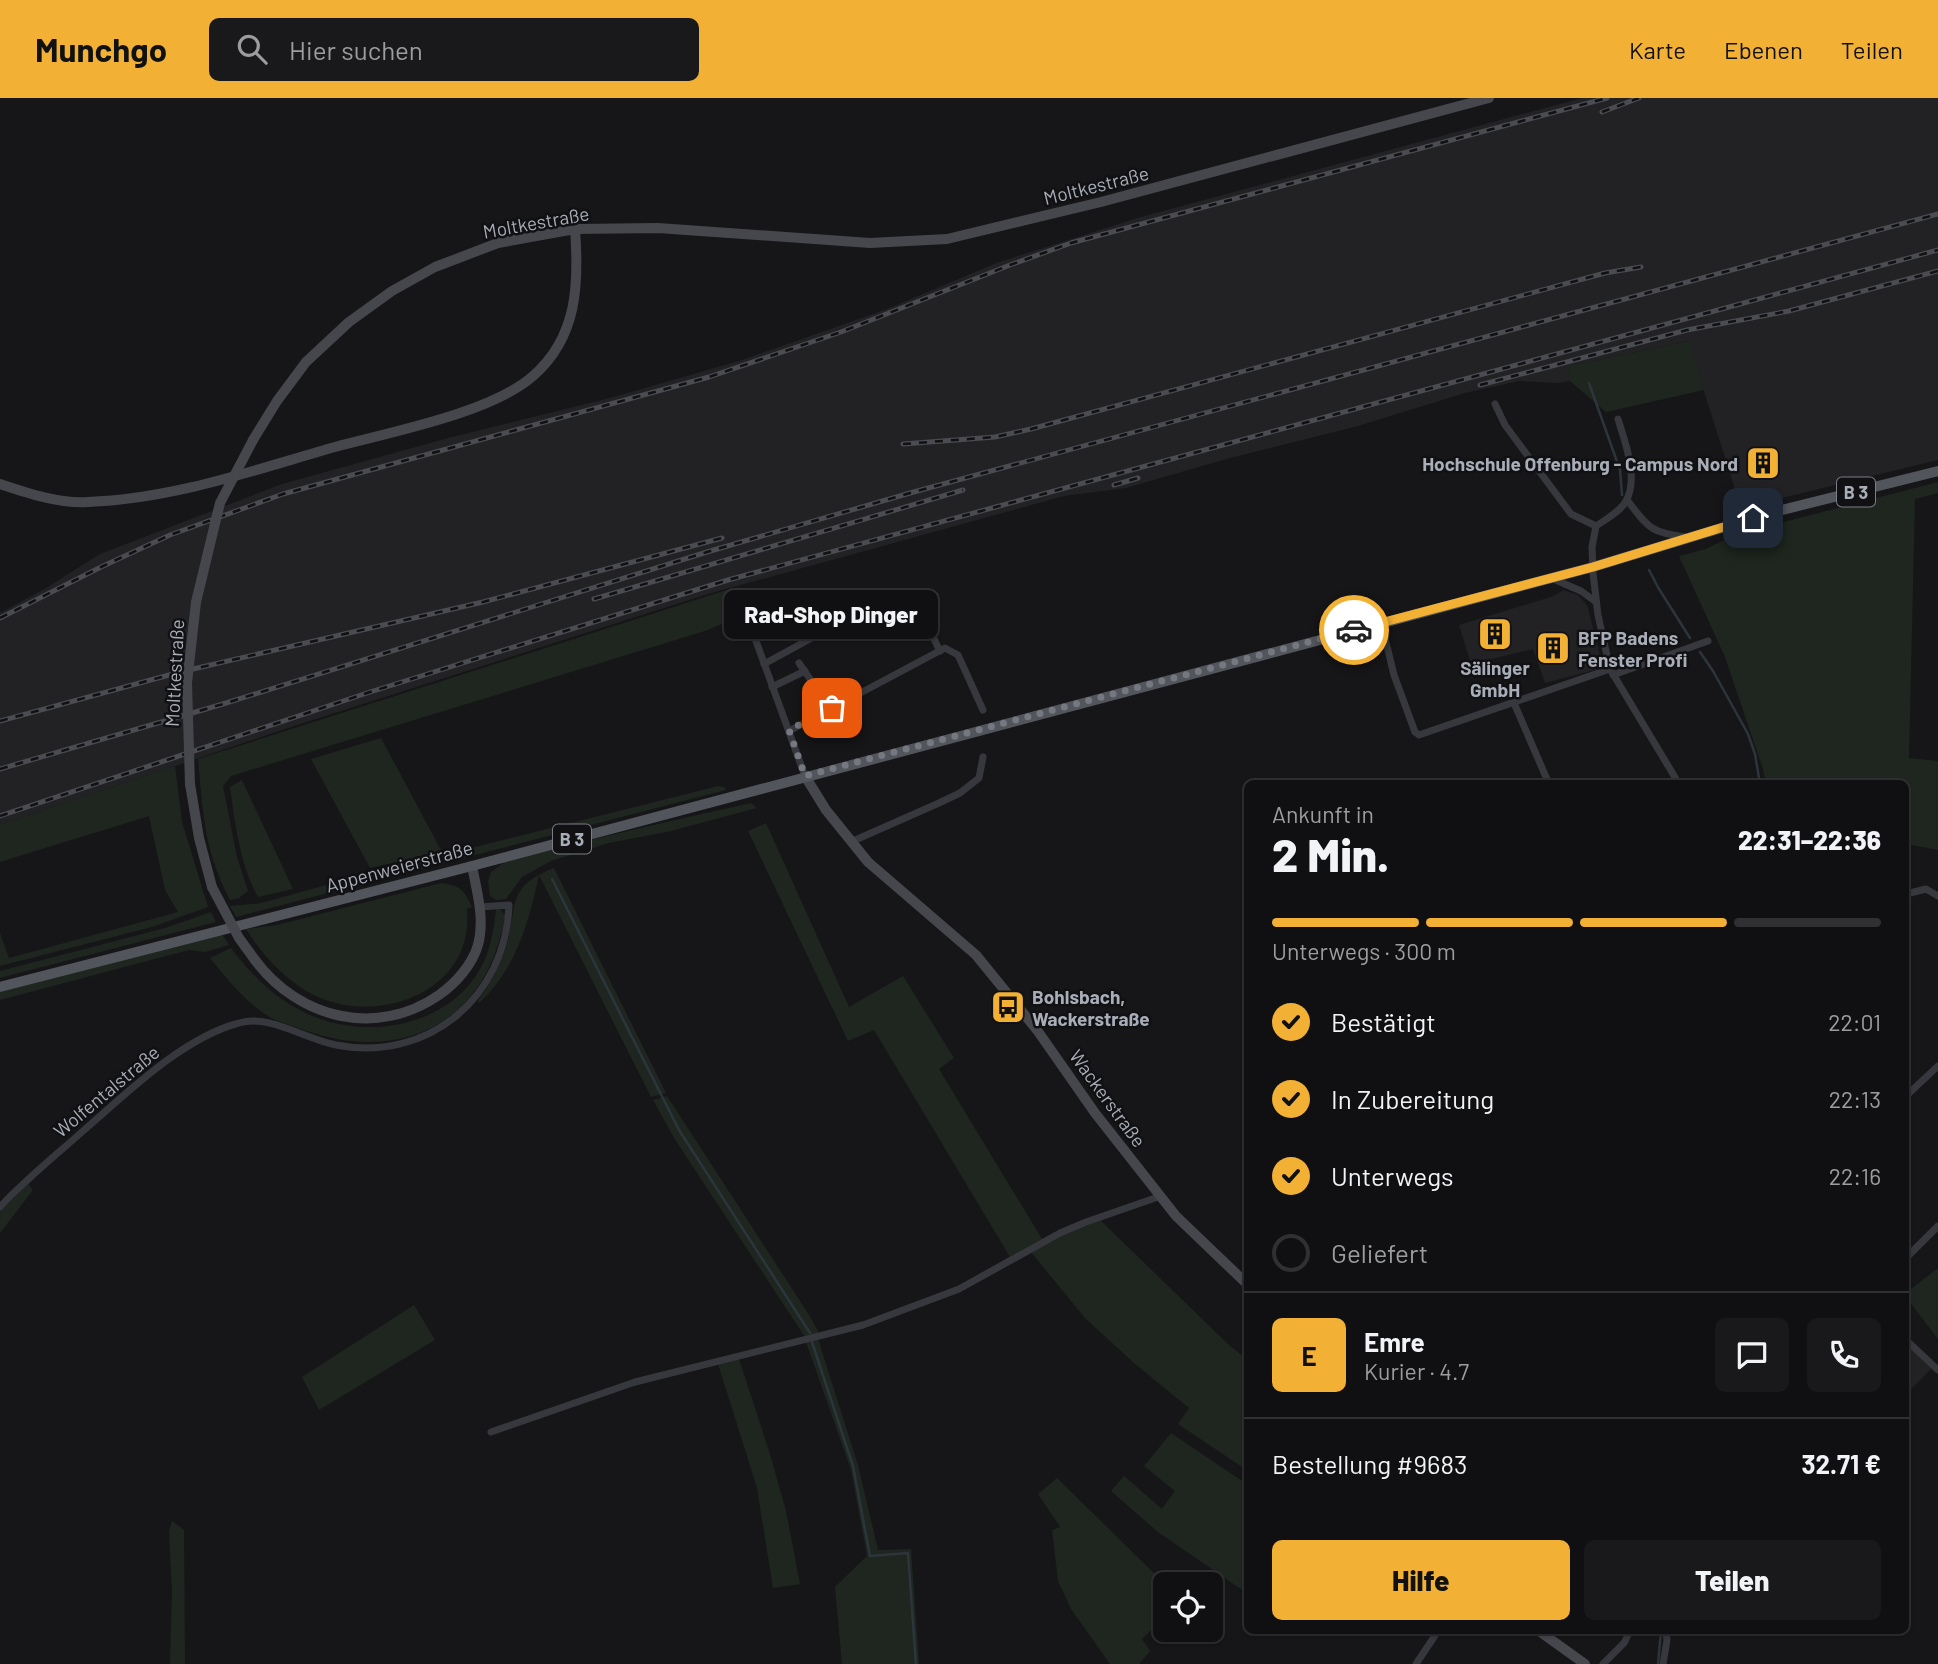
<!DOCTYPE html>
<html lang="de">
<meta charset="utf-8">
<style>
body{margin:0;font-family:Barlow,sans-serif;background:#19191b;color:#f1f3f6;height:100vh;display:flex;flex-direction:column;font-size:26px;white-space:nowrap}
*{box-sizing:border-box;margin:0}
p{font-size:23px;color:#9c9d9f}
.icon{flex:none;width:38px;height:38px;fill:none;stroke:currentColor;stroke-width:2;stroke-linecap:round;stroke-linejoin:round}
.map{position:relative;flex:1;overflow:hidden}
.details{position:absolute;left:1244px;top:682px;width:665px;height:854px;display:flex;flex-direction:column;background:#101012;border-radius:10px;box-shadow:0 2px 5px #0004,0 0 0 2px #303032}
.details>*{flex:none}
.tools{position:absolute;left:1153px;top:1474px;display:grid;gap:14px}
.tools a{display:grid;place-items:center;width:70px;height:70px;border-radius:10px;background:#101012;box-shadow:0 2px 5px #0004,0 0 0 2px #303032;font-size:35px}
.pin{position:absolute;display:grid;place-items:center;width:60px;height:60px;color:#fff;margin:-30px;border-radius:14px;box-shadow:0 4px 10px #0006}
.courier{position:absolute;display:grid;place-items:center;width:70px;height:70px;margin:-35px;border:5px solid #f2b134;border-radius:50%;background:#fff;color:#222;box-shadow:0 2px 9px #0007}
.bubble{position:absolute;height:49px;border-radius:10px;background:#101012;box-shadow:0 2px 5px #0004,0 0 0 2px #303032;font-size:23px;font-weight:800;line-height:49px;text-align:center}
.head em{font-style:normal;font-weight:800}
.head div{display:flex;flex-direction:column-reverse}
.head{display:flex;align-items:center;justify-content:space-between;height:119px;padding:0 28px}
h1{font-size:46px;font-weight:800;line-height:52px}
.bar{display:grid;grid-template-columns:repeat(4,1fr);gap:10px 7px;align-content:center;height:84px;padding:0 28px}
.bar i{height:9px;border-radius:5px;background:#303032}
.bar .selected{background:#f2b134}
.bar p{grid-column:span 4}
.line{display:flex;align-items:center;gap:18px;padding:0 28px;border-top:2px solid #303032}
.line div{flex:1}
.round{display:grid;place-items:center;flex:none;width:74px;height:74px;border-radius:10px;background:#19191b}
ol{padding:0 28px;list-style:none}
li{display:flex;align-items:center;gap:21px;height:77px}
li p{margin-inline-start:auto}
li .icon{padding:7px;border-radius:50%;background:#f2b134;color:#111;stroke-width:4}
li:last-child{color:#9c9d9f}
li i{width:38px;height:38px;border:4px solid #303032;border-radius:50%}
.primary-button{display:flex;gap:14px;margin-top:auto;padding:14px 28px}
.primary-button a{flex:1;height:80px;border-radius:10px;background:#f2b134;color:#111;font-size:28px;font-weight:800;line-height:80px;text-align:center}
.primary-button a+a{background:#19191b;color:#f1f3f6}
header{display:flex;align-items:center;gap:42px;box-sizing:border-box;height:98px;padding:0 35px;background:#f2b134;color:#111}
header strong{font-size:33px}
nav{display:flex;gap:38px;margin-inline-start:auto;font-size:24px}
.search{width:490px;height:63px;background:#19191b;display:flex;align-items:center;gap:18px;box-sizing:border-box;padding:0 24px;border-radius:10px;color:#9c9d9f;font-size:26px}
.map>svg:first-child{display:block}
.built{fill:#222225}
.green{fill:#1e261f}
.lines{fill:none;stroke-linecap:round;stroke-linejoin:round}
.stream{stroke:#2c353c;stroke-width:2.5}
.street{stroke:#37383d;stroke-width:7}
.secondary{stroke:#45474d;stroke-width:10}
.primary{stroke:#53555c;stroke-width:10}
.rail-casing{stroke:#4a4c52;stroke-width:5}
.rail{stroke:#111113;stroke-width:2.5;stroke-dasharray:8;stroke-linecap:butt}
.secondary-bridge{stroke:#45474d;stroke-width:10}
.done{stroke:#757880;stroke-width:7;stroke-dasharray:0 12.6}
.route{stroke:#f2b134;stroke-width:9}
.labels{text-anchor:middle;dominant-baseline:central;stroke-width:5;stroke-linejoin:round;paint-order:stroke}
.shield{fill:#111113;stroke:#7b7e86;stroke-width:2}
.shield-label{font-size:18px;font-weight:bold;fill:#a8adb8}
.street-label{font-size:19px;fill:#a8adb8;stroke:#111113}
.poi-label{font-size:19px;font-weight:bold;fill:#a8adb8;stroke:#111113;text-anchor:start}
</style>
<header>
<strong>Munchgo</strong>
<div class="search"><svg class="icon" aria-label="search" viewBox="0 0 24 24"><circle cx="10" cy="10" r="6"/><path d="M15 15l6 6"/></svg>Hier suchen</div>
<nav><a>Karte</a><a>Ebenen</a><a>Teilen</a></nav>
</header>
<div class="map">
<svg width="1938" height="1566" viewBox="0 0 1938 1566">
<rect width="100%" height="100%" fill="#161618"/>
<!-- built -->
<g class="built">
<polygon points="1582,0 1938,0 1938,362 1741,410 1688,243 1569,268 1570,283 1558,285 1519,283 1465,295 1358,328 1230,360 1126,390 1064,398 708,496 294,628 0,727 0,515 46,490 100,456 282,386 452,339 610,300 739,263 887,211 999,164 1141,119"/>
<polygon points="1563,492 1578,497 1587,507 1601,561 1595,572 1545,585 1533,551 1471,566 1459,527 1554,498"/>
<polygon points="1906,1246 1932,1270 1906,1296"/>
</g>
<!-- green -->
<g class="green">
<polygon points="1689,243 1704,292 1606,314 1570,283 1568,268"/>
<polygon points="1938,384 1938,395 1915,401 1909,660 1938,663 1938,752 1906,746 1906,686 1766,686 1763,671 1725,559 1679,458 1706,451 1734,437"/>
<path d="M733,490L743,517L705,533L231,678L223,688L237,759L248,793L239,800L230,802C204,753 203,714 198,661Z"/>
<polygon points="381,640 442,754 370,770 311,661"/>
<polygon points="175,668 182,724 208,809 152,829 0,868 0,835 9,860 178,814 165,792 149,718 0,764 0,727"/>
<path d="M242,682L293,791L258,799C240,767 235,725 230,689Z"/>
<polygon points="718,688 724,689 726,692 236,819 230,808 261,805 352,780"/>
<path d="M751,705L757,710L671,733L609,745L551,763L522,779L506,801L496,802L490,798L488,783L491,774L506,763C587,742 669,723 751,705Z"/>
<polygon points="766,725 849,909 903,878 954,960 939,971 1042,1141 1010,1159 874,932 848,943 748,733"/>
<path d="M554,770L666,995L651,999L539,777C529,824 516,871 479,905L478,903C490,886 500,868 506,849C519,808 504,790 554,770Z"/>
<path d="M441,785C460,788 463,790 472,809L467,811C475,893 380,928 316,898C288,885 262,857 246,831L277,827Z"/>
<path d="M499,810L505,817C487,928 397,969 296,929C288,926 279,924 271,920C246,905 228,882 210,860L231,850C250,875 270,896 298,911C360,946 456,931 486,859C492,843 494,828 496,812Z"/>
<polygon points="211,814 216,824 0,880 0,873 165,830"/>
<polygon points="222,836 229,847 205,854 189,852 0,902 0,893"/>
<polygon points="667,998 811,1220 819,1235 805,1239 674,1040 653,1002"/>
<polygon points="28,1086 33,1092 0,1135 0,1114"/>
<polygon points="1100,1122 1230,1248 1248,1262 1248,1373 1178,1326 1189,1310 1134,1265 1085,1220 1031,1154 1058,1139"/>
<polygon points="1938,1170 1938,1241 1906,1199 1906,1195"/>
<polygon points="414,1207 435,1242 319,1312 302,1279"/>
<polygon points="818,1241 858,1367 878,1452 911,1451 919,1566 842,1566 835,1489 867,1458 851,1372 806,1244"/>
<polygon points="739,1261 770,1356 786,1413 800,1486 773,1490 757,1390 718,1266"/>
<polygon points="1171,1335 1248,1387 1248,1496 1158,1434 1111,1393 1124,1378 1162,1411 1175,1393 1144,1368"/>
<polygon points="1057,1380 1165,1486 1165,1518 1142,1541 1150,1553 1139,1566 1110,1566 1071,1511 1058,1483 1052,1432 1060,1429 1038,1396"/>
<polygon points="172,1423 184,1432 185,1566 170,1566 172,1493 169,1433"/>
<polygon points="1211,1516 1219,1522 1205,1543 1189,1531 1211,1531"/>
</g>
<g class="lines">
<!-- stream -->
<g class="stream">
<polyline points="1589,285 1620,372 1622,397"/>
<polyline points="1649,472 1659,491 1690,540"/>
<polyline points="1700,554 1713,573 1748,636 1755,656 1760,686"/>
<polyline points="552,781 679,1032 810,1235"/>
<polyline points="812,1244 853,1368 870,1458 908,1455 916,1566"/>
<polyline points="1658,1566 1661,1533"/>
</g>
<!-- street -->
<g class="street">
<polyline points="1495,306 1505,327 1571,416 1596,428"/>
<path d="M1627,402C1648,429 1649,434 1685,439"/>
<polyline points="1596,428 1592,449 1593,475 1598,517 1610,571 1679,686"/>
<path d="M1596,428C1606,421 1620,414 1626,403C1639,380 1625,344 1618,321"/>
<polyline points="1551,480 1581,493 1596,504"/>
<polyline points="740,499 805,678"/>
<polyline points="914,501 940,553"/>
<polyline points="1385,540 1394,577 1415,634 1419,637 1610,571"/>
<polyline points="799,565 810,581"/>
<polyline points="764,566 830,530"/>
<polyline points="1613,577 1708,543"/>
<polyline points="772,589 805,573"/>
<polyline points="1514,605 1549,686"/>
<polyline points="789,633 945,550 958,557 983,612"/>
<polyline points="853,743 939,705 960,695 979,680 983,659"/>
<polyline points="1906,796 1926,791 1938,798"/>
<polyline points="1906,998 1938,968"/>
<path d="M0,1109C25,1082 55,1058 83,1033C126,996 182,940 239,925C269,916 305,941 336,947C428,965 506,899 509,807L480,809"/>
<polyline points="1906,1160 1938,1128"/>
<polyline points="1906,1242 1938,1272"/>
<polyline points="491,1334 635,1284 863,1227 959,1191 1060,1135 1086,1124 1161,1098"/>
<polyline points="1416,1566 1438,1533"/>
<polyline points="1603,1566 1624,1545 1630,1533"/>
<polyline points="1663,1566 1667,1542 1666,1533"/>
</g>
<!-- secondary -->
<g class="secondary">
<polyline points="253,342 277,303 306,264 349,224 392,193 435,169 498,145 575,131 658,130 870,145 947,141 1101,104 1489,0"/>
<path d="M0,386C27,395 59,406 88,404C173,401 254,372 335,349C391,334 491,315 533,278C578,239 579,185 575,131"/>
<polyline points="805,678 826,712 868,764 976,857 1037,932 1095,1015 1176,1118 1248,1187"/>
<polyline points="190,686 199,740 212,789"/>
<path d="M255,862C299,921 377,940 439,897C456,885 472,867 478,847C485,821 477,794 472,768"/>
<polyline points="1539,1533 1585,1566"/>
</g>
<!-- primary -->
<polyline class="primary" points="0,889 472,768 968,636 1593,469 1774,414 1938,373"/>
<!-- rail casing -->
<g class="rail-casing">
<g id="rail">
<polyline points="1602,14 1639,0"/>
<polyline points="1480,287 1687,232 1789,213 1938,173"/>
<polyline points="903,346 995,339 1031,331 1605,175 1641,169"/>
<polyline points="1114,387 1138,380"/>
<polyline points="594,501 963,392"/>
<polyline points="0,520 101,469 170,437 283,396 709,279 841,234 1010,167 1071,145 1607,0"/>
<polyline points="0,623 180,574 483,504 722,440"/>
<polyline points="0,671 223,606 707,454 910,395 1938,116"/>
<polyline points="0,718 370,594 728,482 1938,152"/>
</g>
</g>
<!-- rail -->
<use href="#rail" class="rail"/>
<!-- secondary-bridge -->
<g class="secondary-bridge">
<polyline points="190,686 187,585 196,504 220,405 253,342"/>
<polyline points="212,789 239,840 255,862"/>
</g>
</g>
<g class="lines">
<!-- done -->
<polyline class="done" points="832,610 789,632 805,678 1354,532"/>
<!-- route -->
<polyline class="route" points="1354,532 1593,469 1753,420"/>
</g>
<!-- icons -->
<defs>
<g id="building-square" transform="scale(1.75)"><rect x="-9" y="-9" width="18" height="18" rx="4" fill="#f2b134" stroke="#111113"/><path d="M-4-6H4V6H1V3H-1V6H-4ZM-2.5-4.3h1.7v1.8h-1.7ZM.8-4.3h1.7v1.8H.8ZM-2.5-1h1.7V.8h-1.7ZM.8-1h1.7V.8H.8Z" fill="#111"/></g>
<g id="bus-square" transform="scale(1.75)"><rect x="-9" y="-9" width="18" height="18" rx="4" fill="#f2b134" stroke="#111113"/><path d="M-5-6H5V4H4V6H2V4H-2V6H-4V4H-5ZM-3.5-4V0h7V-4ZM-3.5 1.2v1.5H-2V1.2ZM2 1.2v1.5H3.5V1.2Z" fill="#111"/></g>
</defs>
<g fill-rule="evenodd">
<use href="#building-square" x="1763" y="365"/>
<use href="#building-square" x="1495" y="536"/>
<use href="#building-square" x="1553" y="550"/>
<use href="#bus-square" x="1008" y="909"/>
</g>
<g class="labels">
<!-- shield labels -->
<g class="shield">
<rect x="1837" y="379.5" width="38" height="29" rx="5"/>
<rect x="553" y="726.5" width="38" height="29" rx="5"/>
</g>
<g class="shield-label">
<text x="1856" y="394">B 3</text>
<text x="572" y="741">B 3</text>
</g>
<!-- street labels -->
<g class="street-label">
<text transform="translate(1096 87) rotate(-14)">Moltkestraße</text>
<text transform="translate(536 124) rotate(-10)">Moltkestraße</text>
<text transform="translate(174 575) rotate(-87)">Moltkestraße</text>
<text transform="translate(399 768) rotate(-15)">Appenweierstraße</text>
<text transform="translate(106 993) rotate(-40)">Wolfentalstraße</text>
<text transform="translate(1108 1000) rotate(54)">Wackerstraße</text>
</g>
<!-- poi labels -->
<g class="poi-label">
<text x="1738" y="365" text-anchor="end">Hochschule Offenburg - Campus Nord</text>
<text x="1578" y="539">BFP Badens<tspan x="1578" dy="22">Fenster Profi</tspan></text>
<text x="1495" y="569" text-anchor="middle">Sälinger<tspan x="1495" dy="22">GmbH</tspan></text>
<text x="1032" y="898">Bohlsbach,<tspan x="1032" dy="22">Wackerstraße</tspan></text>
</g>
</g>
</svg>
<div class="tools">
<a><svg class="icon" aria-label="locate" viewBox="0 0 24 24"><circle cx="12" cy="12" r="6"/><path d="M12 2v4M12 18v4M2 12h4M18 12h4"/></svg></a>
</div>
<div class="pin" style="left:832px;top:610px;background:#ea580c"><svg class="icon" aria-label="bag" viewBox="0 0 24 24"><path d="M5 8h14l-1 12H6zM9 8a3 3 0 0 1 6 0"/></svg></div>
<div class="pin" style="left:1753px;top:420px;background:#1f2937"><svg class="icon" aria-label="home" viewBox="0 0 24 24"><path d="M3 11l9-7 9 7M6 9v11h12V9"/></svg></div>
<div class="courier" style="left:1354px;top:532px"><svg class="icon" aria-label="car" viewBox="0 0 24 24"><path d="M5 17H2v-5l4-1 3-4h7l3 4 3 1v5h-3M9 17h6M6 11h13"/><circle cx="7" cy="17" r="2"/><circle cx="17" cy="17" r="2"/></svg></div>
<div class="bubble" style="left:724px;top:492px;width:214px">Rad-Shop Dinger</div>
<section class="details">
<div class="head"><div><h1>2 Min.</h1><p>Ankunft in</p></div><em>22:31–22:36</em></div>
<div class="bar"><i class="selected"></i><i class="selected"></i><i class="selected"></i><i></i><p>Unterwegs · 300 m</p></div>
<ol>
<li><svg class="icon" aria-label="check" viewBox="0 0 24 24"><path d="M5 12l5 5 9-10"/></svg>Bestätigt<p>22:01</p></li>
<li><svg class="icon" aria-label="check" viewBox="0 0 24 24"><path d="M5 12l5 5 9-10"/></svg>In Zubereitung<p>22:13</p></li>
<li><svg class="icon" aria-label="check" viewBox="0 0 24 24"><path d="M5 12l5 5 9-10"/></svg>Unterwegs<p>22:16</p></li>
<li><i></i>Geliefert</li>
</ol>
<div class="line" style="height:126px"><b class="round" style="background:#f2b134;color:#111">E</b><div><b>Emre</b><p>Kurier · 4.7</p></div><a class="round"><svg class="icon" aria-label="chat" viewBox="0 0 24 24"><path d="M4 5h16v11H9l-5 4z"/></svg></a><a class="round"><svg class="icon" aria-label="phone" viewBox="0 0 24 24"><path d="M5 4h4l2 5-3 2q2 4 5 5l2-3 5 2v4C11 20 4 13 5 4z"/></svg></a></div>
<div class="line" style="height:91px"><div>Bestellung #9683</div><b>32.71 €</b></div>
<div class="primary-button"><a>Hilfe</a><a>Teilen</a></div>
</section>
</div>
